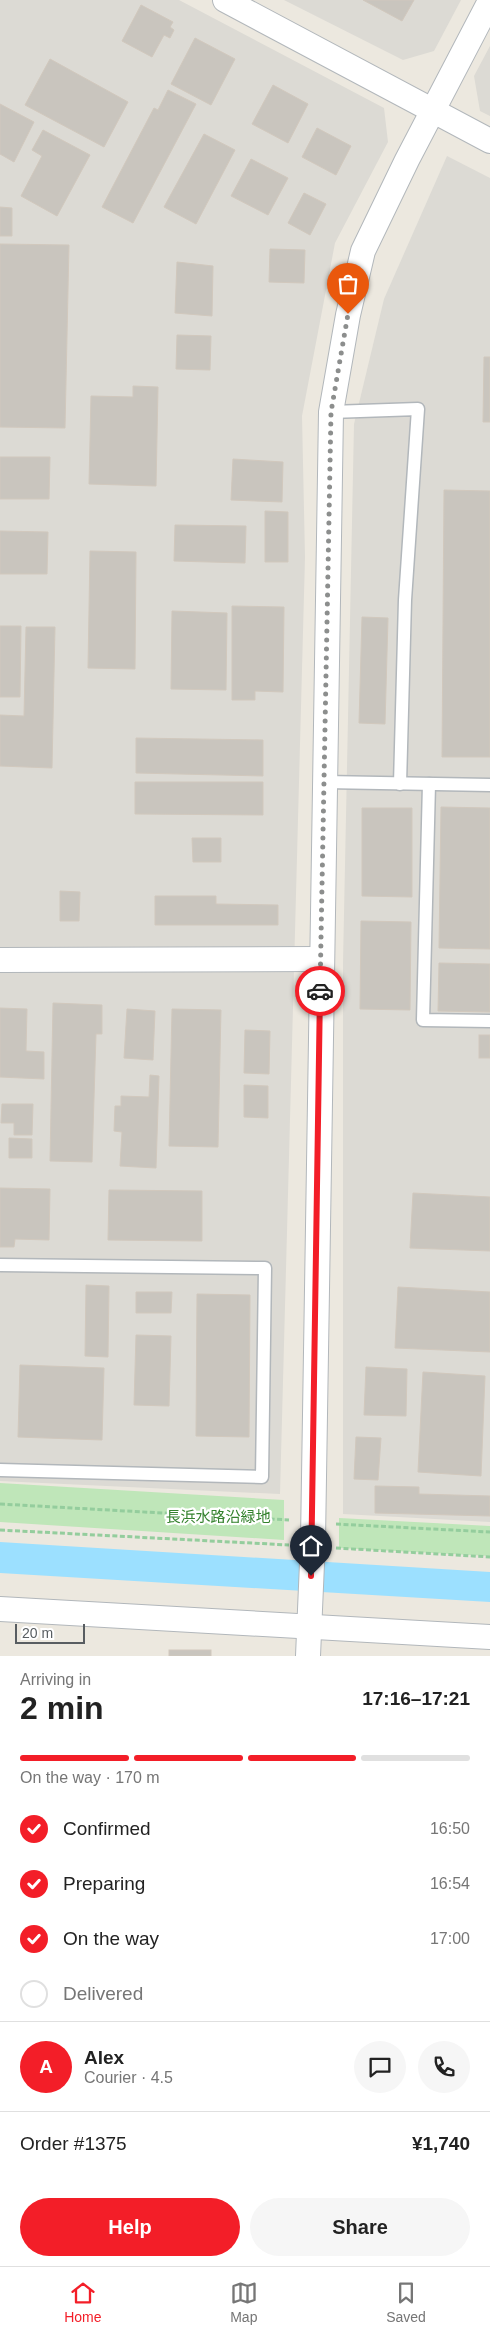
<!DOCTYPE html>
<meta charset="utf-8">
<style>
body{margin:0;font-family:Arial,"Noto Sans JP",sans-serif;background:#f6f6f6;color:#222;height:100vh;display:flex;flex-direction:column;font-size:19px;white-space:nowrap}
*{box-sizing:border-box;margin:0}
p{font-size:16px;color:#767676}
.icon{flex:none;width:28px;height:28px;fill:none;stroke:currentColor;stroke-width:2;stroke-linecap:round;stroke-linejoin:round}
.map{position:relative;height:1656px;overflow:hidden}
.panel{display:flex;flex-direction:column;background:#fff;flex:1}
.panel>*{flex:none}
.scale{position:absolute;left:15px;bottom:12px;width:70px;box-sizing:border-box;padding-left:5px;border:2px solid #585d61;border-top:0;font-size:14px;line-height:18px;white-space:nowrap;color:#585d61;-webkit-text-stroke:4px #fff;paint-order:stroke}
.pin{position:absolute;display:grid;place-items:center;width:42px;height:42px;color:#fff;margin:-51px -21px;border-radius:50% 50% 50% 0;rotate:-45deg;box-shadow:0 0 5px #0007}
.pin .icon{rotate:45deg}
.courier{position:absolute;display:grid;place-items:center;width:50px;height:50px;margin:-25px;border:4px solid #f31e28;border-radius:50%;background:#fff;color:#222;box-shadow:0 1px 6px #0007}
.overview em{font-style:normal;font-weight:800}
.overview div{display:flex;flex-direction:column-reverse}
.overview{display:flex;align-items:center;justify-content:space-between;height:85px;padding:0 20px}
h1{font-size:32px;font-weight:800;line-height:38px}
.bar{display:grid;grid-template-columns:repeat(4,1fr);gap:8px 5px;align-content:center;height:60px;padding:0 20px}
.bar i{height:6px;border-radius:4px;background:#e0e0e0}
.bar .active{background:#f31e28}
.bar p{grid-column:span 4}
.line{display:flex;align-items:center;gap:12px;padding:0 20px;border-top:1px solid #e0e0e0}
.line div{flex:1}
.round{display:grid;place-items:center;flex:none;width:52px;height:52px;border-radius:26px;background:#f6f6f6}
ol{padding:0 20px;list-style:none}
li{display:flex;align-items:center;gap:15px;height:55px}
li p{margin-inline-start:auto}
li .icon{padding:5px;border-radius:50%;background:#f31e28;color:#fff;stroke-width:4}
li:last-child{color:#767676}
li i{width:28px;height:28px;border:2px solid #e0e0e0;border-radius:50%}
.action{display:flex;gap:10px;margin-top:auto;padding:10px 20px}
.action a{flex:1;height:58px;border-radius:30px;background:#f31e28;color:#fff;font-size:20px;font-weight:800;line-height:58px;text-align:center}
.action a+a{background:#f6f6f6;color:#222}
.dock{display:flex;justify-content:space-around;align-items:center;height:70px;border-top:1px solid #e0e0e0;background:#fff;font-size:14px;color:#767676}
.dock a{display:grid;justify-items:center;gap:2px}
.dock .active{color:#f31e28}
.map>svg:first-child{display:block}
.industrial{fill:#dcdad4}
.green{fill:#bfe6b9}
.water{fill:#9ce0ff}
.building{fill:#c9c5be;stroke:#d1c8bd}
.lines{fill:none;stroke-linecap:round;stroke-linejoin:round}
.service-casing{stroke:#b2b7bb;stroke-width:15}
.minor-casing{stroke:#b2b7bb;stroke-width:26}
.path{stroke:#94cd9d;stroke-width:3;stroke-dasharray:5 2.5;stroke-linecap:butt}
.service{stroke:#fff;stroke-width:12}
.minor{stroke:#fff;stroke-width:24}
.done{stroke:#8c8e8d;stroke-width:5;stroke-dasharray:0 9}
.route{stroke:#f31e28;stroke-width:6}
.labels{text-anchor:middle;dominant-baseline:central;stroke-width:4.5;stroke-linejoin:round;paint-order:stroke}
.park-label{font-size:15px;fill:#35822e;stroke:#fff}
</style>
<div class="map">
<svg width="490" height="1656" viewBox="0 0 490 1656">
<rect width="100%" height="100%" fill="#ece8df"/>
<!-- industrial -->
<g class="industrial">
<polygon points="0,0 179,0 384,108 388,142 335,243 302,416 305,557 280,1494 0,1481"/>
<polygon points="284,0 461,0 434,51 403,60"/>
<polygon points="490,46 490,116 480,111 474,76"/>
<polygon points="447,156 490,178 490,1522 343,1514 343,963 354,424 384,299"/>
</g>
<!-- green -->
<g class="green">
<polygon points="0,1483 284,1500 284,1540 0,1522"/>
<polygon points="339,1518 490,1526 490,1556 339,1548"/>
</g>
<!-- water -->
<polygon class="water" points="0,1542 490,1572 490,1602 0,1573"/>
<!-- building -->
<g class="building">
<polygon points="363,0 414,0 402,21"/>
<polygon points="141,5 173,22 170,27 174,30 170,38 164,35 152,57 122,41"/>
<polygon points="195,38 235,59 211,105 171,84"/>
<polygon points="50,59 128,102 104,147 25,105"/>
<polygon points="273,85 308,104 288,143 252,124"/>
<polygon points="168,90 196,104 133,223 102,207 154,108 158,110"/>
<polygon points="0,104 34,122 14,162 0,154"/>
<polygon points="317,128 351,146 336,175 302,157"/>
<polygon points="43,130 90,155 57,216 21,196 42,156 32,150"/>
<polygon points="204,134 235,150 196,224 164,207"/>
<polygon points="251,159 288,178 268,215 231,196"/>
<polygon points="304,193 326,204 310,235 288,223"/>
<polygon points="0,207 12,208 12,236 0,236"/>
<polygon points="0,244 69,245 65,428 0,427"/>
<polygon points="270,249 305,250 304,283 269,282"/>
<polygon points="177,262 213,266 212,316 175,313"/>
<polygon points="177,335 211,336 210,370 176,369"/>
<polygon points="484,357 490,357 490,422 483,422"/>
<polygon points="133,386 158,387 156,486 89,484 91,396 133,397"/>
<polygon points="0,457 50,457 49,499 0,499"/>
<polygon points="233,459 283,462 282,502 231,500"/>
<polygon points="444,490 490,491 490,757 442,757"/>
<polygon points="265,511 288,512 288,562 265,562"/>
<polygon points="175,525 246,526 245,563 174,561"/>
<polygon points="0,531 48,532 47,574 0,574"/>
<polygon points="90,551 136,552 135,669 88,668"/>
<polygon points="232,606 284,607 283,692 255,691 255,700 232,700"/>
<polygon points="172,611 227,613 226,690 171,689"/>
<polygon points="362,617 388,618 385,724 359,723"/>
<polygon points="0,626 21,626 20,697 0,697"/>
<polygon points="26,627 55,627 52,768 0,766 0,715 24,716"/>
<polygon points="136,738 263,740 263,776 136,773"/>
<polygon points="135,782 263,782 263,815 135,814"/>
<polygon points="441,807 490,808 490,949 439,948"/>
<polygon points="362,808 412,808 412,897 362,896"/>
<polygon points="192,838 221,838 221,862 193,862"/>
<polygon points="60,891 80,892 79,921 60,921"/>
<polygon points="155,896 216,896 216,904 278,905 278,925 155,925"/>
<polygon points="361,921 411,922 410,1010 360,1009"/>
<polygon points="439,963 490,964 490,1012 438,1011"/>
<polygon points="53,1003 102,1005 102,1034 96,1034 92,1162 50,1161"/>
<polygon points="0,1008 27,1009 26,1051 44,1052 44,1079 0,1077"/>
<polygon points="127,1009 155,1011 153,1060 124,1058"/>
<polygon points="172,1009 221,1010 218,1147 169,1146"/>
<polygon points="245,1030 270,1031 269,1074 244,1073"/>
<rect x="479" y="1035" width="11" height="23"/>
<polygon points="150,1075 159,1076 156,1168 120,1166 122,1132 114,1131 115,1106 121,1106 121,1096 149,1097"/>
<polygon points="244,1085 268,1086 268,1118 244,1117"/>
<polygon points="2,1104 33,1104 32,1135 14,1135 14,1123 1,1123"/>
<polygon points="9,1138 32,1139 32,1158 9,1158"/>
<polygon points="0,1188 50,1189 49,1240 15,1239 14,1247 0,1247"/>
<polygon points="109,1190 202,1191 202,1241 108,1240"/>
<polygon points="413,1193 490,1197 490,1251 410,1248"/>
<polygon points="86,1285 109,1286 108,1357 85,1356"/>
<polygon points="398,1287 490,1292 490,1352 395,1348"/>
<polygon points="136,1292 172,1292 171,1313 136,1313"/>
<polygon points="197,1294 250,1295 249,1437 196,1436"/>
<polygon points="136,1335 171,1336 169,1406 134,1405"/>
<polygon points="20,1365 104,1368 102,1440 18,1437"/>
<polygon points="366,1367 407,1369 406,1416 364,1415"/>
<polygon points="423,1372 485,1376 481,1476 418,1472"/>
<polygon points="356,1437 381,1438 378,1480 354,1479"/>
<polygon points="375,1486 419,1487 419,1494 490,1496 490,1516 375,1513"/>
<rect x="169" y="1650" width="42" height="6"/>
</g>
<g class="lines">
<!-- service casing -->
<g class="service-casing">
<g id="service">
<polyline points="331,412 418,409 405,600 400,784"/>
<polyline points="325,782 490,785"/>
<polyline points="429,784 423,1020 490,1021"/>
<polyline points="0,1265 265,1268 262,1477 0,1470"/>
</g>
</g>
<!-- minor casing -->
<g class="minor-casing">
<g id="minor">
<polyline points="225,0 490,141"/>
<polyline points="0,960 321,959"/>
<polyline points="0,1609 490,1637"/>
<polyline points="308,1656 313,1540 331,412 348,315 363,251 407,160 490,1"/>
</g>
</g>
<!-- path -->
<g class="path">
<polyline points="0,1504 289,1520"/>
<polyline points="336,1524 490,1532"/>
<polyline points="0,1530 289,1545"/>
<polyline points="336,1548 490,1557"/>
</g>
<!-- service -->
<use href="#service" class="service"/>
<!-- minor -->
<use href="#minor" class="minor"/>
</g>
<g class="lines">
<!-- done -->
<polyline class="done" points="320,991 331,412 348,314"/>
<!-- route -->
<polyline class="route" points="311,1576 320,991"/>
</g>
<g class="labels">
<!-- park labels -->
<g class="park-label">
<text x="218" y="1516">長浜水路沿緑地</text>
</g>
</g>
</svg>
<div class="scale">20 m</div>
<div class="pin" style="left:348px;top:314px;background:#ea580c"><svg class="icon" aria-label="bag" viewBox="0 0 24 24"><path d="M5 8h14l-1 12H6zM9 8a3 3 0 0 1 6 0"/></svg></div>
<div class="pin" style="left:311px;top:1576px;background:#1f2937"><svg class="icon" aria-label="home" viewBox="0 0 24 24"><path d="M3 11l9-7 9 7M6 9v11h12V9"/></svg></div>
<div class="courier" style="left:320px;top:991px"><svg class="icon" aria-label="car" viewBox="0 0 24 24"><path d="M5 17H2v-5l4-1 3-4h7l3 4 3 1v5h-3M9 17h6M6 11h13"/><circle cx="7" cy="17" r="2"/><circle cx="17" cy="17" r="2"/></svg></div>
</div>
<section class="panel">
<div class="overview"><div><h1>2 min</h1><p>Arriving in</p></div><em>17:16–17:21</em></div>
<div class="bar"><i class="active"></i><i class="active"></i><i class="active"></i><i></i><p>On the way · 170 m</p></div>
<ol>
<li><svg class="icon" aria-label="check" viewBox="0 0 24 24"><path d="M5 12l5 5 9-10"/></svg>Confirmed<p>16:50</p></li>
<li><svg class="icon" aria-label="check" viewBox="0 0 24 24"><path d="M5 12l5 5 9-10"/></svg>Preparing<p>16:54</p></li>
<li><svg class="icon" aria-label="check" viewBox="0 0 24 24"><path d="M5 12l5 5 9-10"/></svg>On the way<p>17:00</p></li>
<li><i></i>Delivered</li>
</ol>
<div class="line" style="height:90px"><b class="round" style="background:#f31e28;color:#fff">A</b><div><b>Alex</b><p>Courier · 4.5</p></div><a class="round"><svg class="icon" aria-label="chat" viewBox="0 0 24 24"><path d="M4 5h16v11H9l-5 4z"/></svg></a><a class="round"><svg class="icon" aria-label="phone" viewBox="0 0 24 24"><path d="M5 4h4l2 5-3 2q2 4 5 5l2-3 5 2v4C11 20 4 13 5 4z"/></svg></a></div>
<div class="line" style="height:65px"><div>Order #1375</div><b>¥1,740</b></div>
<div class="action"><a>Help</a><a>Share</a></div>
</section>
<nav class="dock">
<a class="active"><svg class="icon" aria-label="home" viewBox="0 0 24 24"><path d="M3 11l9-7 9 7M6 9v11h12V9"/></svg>Home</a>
<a><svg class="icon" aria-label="map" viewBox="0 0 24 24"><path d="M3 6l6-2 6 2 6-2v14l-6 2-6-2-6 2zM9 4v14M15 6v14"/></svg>Map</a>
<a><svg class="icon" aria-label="saved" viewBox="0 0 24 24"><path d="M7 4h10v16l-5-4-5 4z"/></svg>Saved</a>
</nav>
